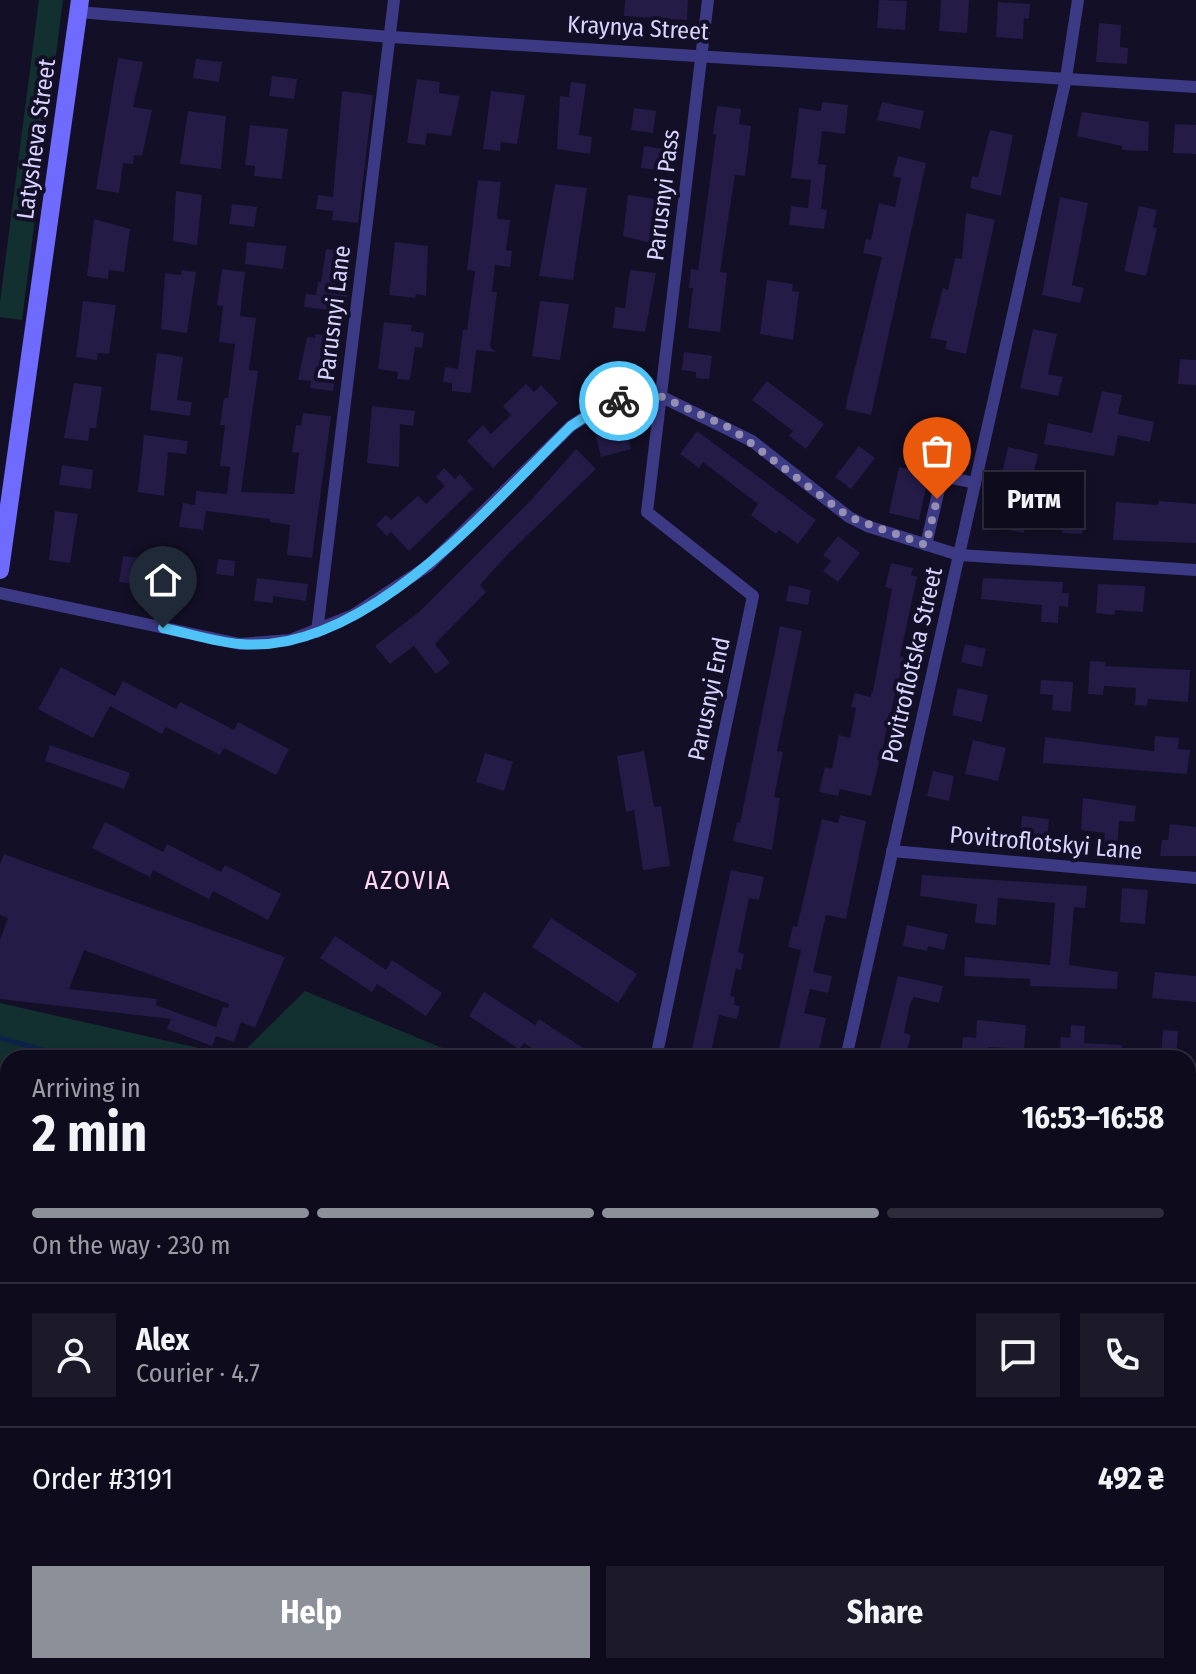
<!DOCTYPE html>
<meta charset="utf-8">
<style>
body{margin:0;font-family:"Fira Sans Condensed",sans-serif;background:#1c1929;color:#f1f3f6;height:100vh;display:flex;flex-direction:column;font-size:30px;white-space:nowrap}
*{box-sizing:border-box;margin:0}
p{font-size:26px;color:#9b9ba3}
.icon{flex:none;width:44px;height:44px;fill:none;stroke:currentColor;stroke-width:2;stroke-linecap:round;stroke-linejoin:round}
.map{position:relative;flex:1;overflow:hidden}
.drawer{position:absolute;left:0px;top:1050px;width:1196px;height:624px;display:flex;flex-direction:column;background:#0e0b1c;border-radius:24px 24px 0 0;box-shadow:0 4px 12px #0003,0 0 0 2px #2e2b3b}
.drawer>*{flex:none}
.pin{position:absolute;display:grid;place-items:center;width:68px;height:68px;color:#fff;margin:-82px -34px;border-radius:50% 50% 50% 0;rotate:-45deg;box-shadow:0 0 8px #0007}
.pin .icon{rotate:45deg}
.courier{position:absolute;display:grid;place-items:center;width:80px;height:80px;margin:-40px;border:6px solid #4fc3f7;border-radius:50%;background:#fff;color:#222;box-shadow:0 2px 10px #0007}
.bubble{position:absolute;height:56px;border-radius:0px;background:#0e0b1c;box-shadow:0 4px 12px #0003,0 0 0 2px #2e2b3b;font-size:26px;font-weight:700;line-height:56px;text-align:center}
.summary em{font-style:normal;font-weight:700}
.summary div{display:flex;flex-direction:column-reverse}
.summary{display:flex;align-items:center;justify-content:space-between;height:136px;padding:0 32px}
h1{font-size:52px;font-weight:700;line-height:60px}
.bar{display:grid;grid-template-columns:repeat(4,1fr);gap:12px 8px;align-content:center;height:96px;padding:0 32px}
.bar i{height:10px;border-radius:6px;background:#2e2b3b}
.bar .on{background:#8c9099}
.bar p{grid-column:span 4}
.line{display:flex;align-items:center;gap:20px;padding:0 32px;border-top:2px solid #2e2b3b}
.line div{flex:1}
.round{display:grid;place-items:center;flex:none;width:84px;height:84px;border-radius:0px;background:#1c1929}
.cta{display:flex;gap:16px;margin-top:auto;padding:16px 32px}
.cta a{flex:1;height:92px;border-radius:0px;background:#8c9099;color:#fff;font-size:32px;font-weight:700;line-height:92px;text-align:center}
.cta a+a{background:#1c1929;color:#f1f3f6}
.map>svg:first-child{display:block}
.green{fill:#12302f}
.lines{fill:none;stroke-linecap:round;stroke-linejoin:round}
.stream{stroke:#0c2248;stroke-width:5}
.building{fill:#241b47;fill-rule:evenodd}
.street{stroke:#3d3a85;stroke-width:12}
.secondary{stroke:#6f6bff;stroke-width:18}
.done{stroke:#948fb3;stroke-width:8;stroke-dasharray:0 14.4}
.route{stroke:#4fc3f7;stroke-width:10}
.labels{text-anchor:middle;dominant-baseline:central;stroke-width:8;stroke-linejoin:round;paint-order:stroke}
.street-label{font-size:24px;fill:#d9d4ff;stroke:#130f26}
.neighbourhood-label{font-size:26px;letter-spacing:2px;fill:#ffd6f0;stroke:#130f26}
</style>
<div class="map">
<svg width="1196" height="1674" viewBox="0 0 1196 1674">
<rect width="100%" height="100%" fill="#130f26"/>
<!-- green -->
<g class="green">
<polygon points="39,0 63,0 22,320 0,317 0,302"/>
<polygon points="305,991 466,1058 8,1058 8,1188 0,1187 0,1003 203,1049 244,1051"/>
<polygon points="1188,1462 1196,1468 1196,1674 1152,1674 1136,1666 1188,1666"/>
</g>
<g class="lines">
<!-- stream -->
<g class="stream">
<polyline points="0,1038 71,1058"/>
<polyline points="1188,1579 1196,1584"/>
</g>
</g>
<!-- building -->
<g class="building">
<polygon points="625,0 688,0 687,20 624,16"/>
<polygon points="879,0 907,1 905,30 877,28"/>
<polygon points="941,0 969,0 967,33 939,31"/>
<polygon points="998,2 1030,4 1029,19 1024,18 1023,39 996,37"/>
<polygon points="1099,23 1121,25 1120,47 1128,48 1127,64 1096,62"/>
<polygon points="118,58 143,62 133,107 152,110 142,156 134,155 133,164 123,163 119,193 96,189"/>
<polygon points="196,59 222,62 219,82 193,78"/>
<polygon points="272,76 297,79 294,99 269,96"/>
<polygon points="417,79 440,82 439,93 460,96 451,136 427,133 425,145 407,143"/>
<polygon points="571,82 586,84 579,135 592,137 590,154 557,149 560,96 569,97"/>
<polygon points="342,91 373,95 358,223 332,220 333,211 316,209 318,195 333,197"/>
<polygon points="491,91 525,95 517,144 501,142 500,151 483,149"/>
<polygon points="822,102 848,105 845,134 822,131 818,164 826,165 821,209 827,210 824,229 789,225 791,206 808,208 811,180 791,178 799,108 821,111"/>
<polygon points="882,102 924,111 920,129 877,120"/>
<polygon points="717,106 741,109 739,124 751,126 745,176 735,175 720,272 727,273 720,332 688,328 693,288 689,288 691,269 698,270 716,135 713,134"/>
<polygon points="634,108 656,111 653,133 631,130"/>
<polygon points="188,111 226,116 221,169 180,164"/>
<polygon points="1082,112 1149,122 1148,151 1122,150 1122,146 1077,136"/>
<polygon points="1175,124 1196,125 1196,154 1173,153"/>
<polygon points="250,125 288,129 282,179 254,176 255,166 245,165"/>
<polygon points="990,130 1013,135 1001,196 970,188 972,176 978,177"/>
<polygon points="644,146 670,150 668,166 660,165 659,170 641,168"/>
<polygon points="898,156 926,163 871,415 845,409 882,257 863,253 866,239 871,240 879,203 895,207 901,178 893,176"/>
<polygon points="478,180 501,182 497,215 498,219 510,220 506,250 512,251 510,267 495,265 492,292 497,292 490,347 496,352 476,350 471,393 452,391 452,383 443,382 445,367 458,369 463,330 467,330 475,271 467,270"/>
<polygon points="555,184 587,188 573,280 539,276"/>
<polygon points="176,191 202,195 197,245 173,241"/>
<polygon points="628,195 664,200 658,245 623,236"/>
<polygon points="1060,197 1088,203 1072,285 1084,288 1080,303 1042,295"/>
<polygon points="232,204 257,207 254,227 229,224"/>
<polygon points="1139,206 1157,210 1153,227 1157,228 1146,276 1124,271"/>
<polygon points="966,213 995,220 966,354 945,349 947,341 930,338 943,288 948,290 955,258 962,259"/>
<polygon points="94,219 130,229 124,272 109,270 108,279 87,276"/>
<polygon points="247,242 286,246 283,269 245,264"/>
<polygon points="395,242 428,246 426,296 416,294 415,298 389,295"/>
<polygon points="326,249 353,252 351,270 338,268 335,294 347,295 345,312 304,307 306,294 316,295 318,282 321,282"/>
<polygon points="222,269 245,272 240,316 256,318 249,370 258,371 241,492 294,494 299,453 292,452 296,425 301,426 303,413 331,416 312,558 287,555 290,525 270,522 270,519 206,511 203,530 179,527 183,503 195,505 196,491 227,494 230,467 220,466 225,425 220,425 224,398 228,398 235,344 219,342 223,306 217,305"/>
<polygon points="182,270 196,272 187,333 161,329 165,273 181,275"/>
<polygon points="630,270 656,273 645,332 613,328 615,307 625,308"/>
<polygon points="767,280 793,284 792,291 799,292 793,340 760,334"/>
<polygon points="83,301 116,305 109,354 98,353 97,360 76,357"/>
<polygon points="540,301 569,304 560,360 532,356"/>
<polygon points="384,322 412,325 411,331 424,333 422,348 415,347 410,380 397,379 398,372 378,369"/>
<polygon points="1033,329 1057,334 1048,374 1063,377 1058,396 1020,388"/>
<polygon points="315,334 341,337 333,391 310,388 311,381 298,380 307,337 315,338"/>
<polygon points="684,352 712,356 709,379 696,378 696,372 682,370"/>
<polygon points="157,353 183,357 177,400 192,402 190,416 150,410"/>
<polygon points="1180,359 1196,360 1196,385 1178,384"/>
<polygon points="767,381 824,424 806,449 789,436 793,431 752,400"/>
<polygon points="74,383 102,387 96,428 90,428 88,441 64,438"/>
<polygon points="526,384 534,392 541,385 558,403 493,468 467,441 483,425 491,434 511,415 503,406"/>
<polygon points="1102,391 1122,395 1118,414 1154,422 1150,442 1118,435 1114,456 1044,444 1048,423 1092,433"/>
<polygon points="372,406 415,411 413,426 400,424 399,467 367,463"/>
<polygon points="625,428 631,449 601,457 596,437"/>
<polygon points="697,431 816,520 798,544 779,530 776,534 751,515 758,504 703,462 699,468 680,454"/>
<polygon points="144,435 188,441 186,454 168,452 164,496 138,492"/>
<polygon points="859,446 875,458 851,489 835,477"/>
<polygon points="1008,447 1038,454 1032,481 1002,474"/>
<polygon points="576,449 596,469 507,555 480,585 486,592 435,644 450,663 436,674 414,646 390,664 375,646 419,612 532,499"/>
<polygon points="62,465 93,470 91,489 59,485"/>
<polygon points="899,467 929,474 919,520 889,513"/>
<polygon points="444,468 455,479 460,474 473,489 409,551 391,532 387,536 376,525 386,515 391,520 418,496 426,504 445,486 436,477"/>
<polygon points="1065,489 1078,490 1077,510 1084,510 1082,534 1062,533"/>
<polygon points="1159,501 1196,504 1196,543 1113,540 1116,502 1158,505"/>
<polygon points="998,506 1028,512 1024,533 993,526"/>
<polygon points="55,511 78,514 70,563 49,560"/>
<polygon points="838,536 860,553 838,582 823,571 831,561 823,555"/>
<polygon points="123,556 140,558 136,584 119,582"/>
<polygon points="218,559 235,561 234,576 216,574"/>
<polygon points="891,563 913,568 911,575 917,577 900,656 904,657 871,796 840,789 838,796 819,792 825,767 832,769 839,735 850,738 856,708 851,707 855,693 870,697 873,691 892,589 885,587"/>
<polygon points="167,568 190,571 181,604 162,601"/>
<polygon points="257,578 308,584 306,601 273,596 273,603 254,601"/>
<polygon points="983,578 1063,582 1062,593 1069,593 1068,607 1059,606 1058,623 1041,622 1042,605 981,599"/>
<polygon points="1098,584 1145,586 1143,612 1115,610 1114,615 1096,613"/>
<polygon points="789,585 811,590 808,605 786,601"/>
<polygon points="780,626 802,631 777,751 783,752 774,797 780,798 772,850 733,841 737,822 740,823"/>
<polygon points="965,644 986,649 982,667 961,662"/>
<polygon points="1090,661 1106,662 1105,666 1190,670 1188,702 1148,699 1147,706 1135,705 1136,688 1104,686 1103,695 1088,694"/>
<polygon points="61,667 115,696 123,681 176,709 180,702 234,730 238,722 289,749 276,775 224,748 220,755 166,727 162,734 110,706 93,738 38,709"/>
<polygon points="1041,680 1073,682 1071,712 1052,710 1053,695 1040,694"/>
<polygon points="958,688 988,695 982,722 952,715"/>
<polygon points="1155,736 1179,738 1178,749 1190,750 1187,774 1043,763 1045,737 1154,751"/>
<polygon points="973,740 1006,748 998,781 965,774"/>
<polygon points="50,745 130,773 124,789 45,761"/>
<polygon points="644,751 654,807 661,806 670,866 643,870 634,810 626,812 617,756"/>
<polygon points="485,753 513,762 504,791 476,782"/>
<polygon points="933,771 954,776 949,801 927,796"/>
<polygon points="1083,798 1136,806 1134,822 1119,821 1117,848 1103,847 1105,833 1081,830"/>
<polygon points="840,815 866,821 846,919 826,915 813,972 832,976 828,993 810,989 804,1013 826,1018 817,1058 777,1058 801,950 788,947 793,926 797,927 822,819 838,823"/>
<polygon points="1022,816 1049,819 1047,842 1020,840"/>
<polygon points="105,822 163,852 167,844 221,872 225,865 281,894 268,920 213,891 209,899 153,870 150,877 92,848"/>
<polygon points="1170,824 1196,827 1196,856 1160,856 1162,840 1168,840"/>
<path d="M4,854L285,957L255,1028L241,1022L234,1042L216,1036L212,1046L167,1029L171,1019L0,999V940L8,918L0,915V864ZM84,950L229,1004L228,1008L223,1007L216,1027L156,1005L157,999L69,989Z"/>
<polygon points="731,870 764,877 759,900 749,898 738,952 744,954 741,970 736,968 730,996 735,997 734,1005 740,1006 737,1019 719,1015 710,1057 691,1053"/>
<polygon points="922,875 1087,886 1085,908 1074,907 1069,965 1118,972 1117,989 1030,986 1030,979 964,976 965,957 1050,965 1055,903 998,898 996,925 975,923 977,904 920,896"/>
<polygon points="1122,888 1148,890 1145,924 1120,922"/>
<polygon points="551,918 637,974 618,1003 532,947"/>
<polygon points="907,925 948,934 944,950 928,946 927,951 903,946"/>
<polygon points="335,936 386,970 392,960 442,993 426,1016 377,984 372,992 320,958"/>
<polygon points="1155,972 1196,976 1196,1002 1152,998"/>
<polygon points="898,976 943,986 939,1003 914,997 910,1004 904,1033 911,1035 906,1054 880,1048"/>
<polygon points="484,992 535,1025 539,1019 598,1058 547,1058 524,1043 519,1049 469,1016"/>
<polygon points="977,1020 1026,1025 1024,1049 988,1047 987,1058 961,1058 963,1037 976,1038"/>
<polygon points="1071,1025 1085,1026 1084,1043 1122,1045 1121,1058 1059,1058 1061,1037 1070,1038"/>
<polygon points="1163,1030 1178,1031 1176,1058 1161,1058"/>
</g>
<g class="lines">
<!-- street -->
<g class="street">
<polyline points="78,12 391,37 1196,87"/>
<polyline points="926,545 942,476 975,483"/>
<polyline points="0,593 240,644 290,640 353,615 428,566 571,426 599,408 628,398 660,396 752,441 849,517 867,526 959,555 1196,570"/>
<polyline points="317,632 394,0"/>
<polyline points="892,851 1196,878"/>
<polyline points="656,1058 753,596 647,512 708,0"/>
<polyline points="846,1058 1066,78 1078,0"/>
<polyline points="1188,1173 1196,1173"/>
<polyline points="0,1374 8,1374"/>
</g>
<!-- secondary -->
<polyline class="secondary" points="0,570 80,0"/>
</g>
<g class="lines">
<!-- done -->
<polyline class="done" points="619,401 660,396 732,429 849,517 926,545 937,499"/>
<!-- route -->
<path class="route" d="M163,628C188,633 215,642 240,644C366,655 489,506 571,426L599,408L619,401"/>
</g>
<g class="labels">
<!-- street labels -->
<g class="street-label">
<text transform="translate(638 28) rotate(3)">Kraynya Street</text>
<text transform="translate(36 139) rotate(-82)">Latysheva Street</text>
<text transform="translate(663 195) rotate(-83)">Parusnyi Pass</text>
<text transform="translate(334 313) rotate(-83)">Parusnyi Lane</text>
<text transform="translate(912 665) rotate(-77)">Povitroflotska Street</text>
<text transform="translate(709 699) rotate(-78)">Parusnyi End</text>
<text transform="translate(1046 843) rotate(5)">Povitroflotskyi Lane</text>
</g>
<!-- neighbourhood labels -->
<g class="neighbourhood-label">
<text x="408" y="880">AZOVIA</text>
</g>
</g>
</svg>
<div class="pin" style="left:937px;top:499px;background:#ea580c"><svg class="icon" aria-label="bag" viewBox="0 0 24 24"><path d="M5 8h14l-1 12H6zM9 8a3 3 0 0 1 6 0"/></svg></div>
<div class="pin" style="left:163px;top:628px;background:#1f2937"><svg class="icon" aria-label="home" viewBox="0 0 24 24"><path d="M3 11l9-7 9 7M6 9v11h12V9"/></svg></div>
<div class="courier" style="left:619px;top:401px"><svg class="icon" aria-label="bike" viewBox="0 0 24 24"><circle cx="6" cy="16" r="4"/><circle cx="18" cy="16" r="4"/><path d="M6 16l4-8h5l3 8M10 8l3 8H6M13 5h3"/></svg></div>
<div class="bubble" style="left:984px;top:472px;width:100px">Ритм</div>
<section class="drawer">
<div class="summary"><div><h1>2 min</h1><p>Arriving in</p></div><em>16:53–16:58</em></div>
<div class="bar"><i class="on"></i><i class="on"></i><i class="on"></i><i></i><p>On the way · 230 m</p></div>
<div class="line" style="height:144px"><a class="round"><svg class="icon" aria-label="person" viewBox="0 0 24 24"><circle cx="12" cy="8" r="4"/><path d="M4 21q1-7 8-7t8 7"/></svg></a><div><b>Alex</b><p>Courier · 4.7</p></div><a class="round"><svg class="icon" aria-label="chat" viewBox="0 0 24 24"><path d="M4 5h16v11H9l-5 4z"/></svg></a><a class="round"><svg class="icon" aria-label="phone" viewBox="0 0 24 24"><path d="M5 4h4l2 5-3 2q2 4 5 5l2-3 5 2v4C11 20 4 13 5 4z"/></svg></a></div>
<div class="line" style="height:104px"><div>Order #3191</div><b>492 ₴</b></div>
<div class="cta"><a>Help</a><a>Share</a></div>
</section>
</div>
